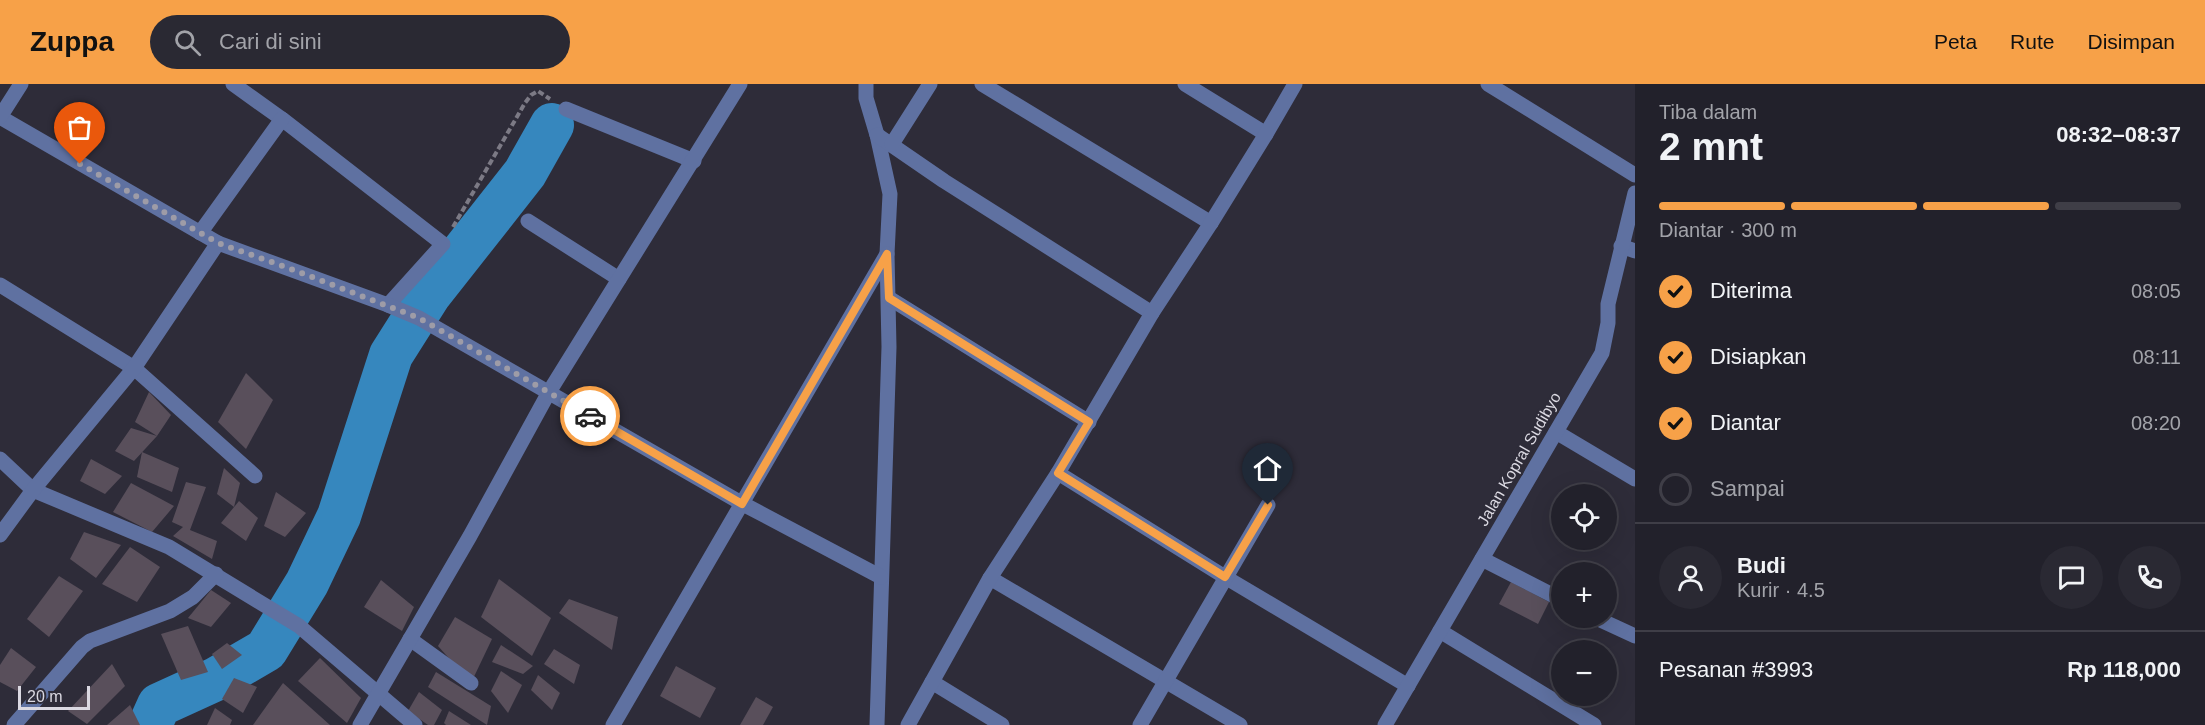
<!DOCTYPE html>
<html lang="id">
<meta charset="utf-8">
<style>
body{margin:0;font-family:Helvetica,sans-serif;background:#2a2933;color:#f1f3f6;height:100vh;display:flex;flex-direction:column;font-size:22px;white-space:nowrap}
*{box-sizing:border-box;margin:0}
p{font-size:20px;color:#a2a3a9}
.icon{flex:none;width:33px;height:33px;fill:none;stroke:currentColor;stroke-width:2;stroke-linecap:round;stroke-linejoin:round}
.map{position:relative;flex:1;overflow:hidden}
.drawer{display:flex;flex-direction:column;background:#22212b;width:570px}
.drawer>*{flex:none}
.buttons{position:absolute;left:1551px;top:400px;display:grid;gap:12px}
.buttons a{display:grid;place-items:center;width:66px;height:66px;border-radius:50%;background:#22212b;box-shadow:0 6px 24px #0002,0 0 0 2px #3f3e47;font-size:30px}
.scale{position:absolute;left:18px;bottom:15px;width:72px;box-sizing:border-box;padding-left:6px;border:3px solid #dbd9e2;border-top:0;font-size:16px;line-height:21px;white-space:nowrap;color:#dbd9e2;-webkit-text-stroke:4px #2e2c39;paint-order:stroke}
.pin{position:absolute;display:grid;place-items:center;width:51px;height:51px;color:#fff;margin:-62px -26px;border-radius:50% 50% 50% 0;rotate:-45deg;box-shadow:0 0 6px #0007}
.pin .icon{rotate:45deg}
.courier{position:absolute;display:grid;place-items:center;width:60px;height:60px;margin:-30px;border:4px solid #f7a148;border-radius:50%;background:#fff;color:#222;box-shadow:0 2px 8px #0007}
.overview em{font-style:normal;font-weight:800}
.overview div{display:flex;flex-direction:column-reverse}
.overview{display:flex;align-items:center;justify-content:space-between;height:102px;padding:0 24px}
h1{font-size:39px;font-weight:800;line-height:45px}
.bar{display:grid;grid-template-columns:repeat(4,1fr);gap:9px 6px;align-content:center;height:72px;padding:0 24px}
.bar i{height:8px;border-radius:4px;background:#3f3e47}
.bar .current{background:#f7a148}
.bar p{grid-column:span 4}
.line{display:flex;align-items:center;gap:15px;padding:0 24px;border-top:2px solid #3f3e47}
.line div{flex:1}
.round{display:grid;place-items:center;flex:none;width:63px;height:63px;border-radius:32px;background:#2a2933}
ol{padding:0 24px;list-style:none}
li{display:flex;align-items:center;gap:18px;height:66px}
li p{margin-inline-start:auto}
li .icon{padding:6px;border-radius:50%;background:#f7a148;color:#111;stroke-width:4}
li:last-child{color:#a2a3a9}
li i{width:33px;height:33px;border:3px solid #3f3e47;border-radius:50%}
header{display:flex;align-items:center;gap:36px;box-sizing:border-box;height:84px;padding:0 30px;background:#f7a148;color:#111}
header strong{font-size:28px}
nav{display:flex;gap:33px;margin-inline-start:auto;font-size:21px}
.search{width:420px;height:54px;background:#2a2933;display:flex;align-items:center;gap:15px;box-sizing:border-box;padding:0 21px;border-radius:33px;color:#a2a3a9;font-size:22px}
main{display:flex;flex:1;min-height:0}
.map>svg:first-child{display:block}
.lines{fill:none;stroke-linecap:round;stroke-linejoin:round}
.river{stroke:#3687be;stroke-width:44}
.building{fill:#594f5b}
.path{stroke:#7c7a85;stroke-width:4;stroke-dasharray:6 3;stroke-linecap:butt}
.minor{stroke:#5f71a1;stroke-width:15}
.done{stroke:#9e9ca7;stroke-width:6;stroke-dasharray:0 10.8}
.route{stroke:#f7a148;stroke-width:8}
.labels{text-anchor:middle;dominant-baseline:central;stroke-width:4.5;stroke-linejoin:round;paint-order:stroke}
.street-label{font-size:16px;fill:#dbd9e2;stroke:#2e2c39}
</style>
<header>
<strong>Zuppa</strong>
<div class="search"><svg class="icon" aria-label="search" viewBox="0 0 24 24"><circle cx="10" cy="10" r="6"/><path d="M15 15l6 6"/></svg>Cari di sini</div>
<nav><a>Peta</a><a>Rute</a><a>Disimpan</a></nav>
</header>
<main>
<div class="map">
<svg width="1635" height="641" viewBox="0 0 1635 641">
<rect width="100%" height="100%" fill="#2e2c39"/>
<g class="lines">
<!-- river -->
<polyline class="river" points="150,641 159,621 216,595 266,566 307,499 339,432 391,271 429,211 525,89 552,41"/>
</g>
<!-- building -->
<g class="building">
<polygon points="246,289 273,316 246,365 218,338"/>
<polygon points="149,308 171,331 157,352 134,377 115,367 131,344 157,352 135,338"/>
<polygon points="142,368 179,384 172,408 137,393"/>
<polygon points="91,375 122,392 105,410 80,397"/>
<polygon points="224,384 240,399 234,423 217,410"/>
<polygon points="186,398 206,403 190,446 217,457 212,475 173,452 183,443 172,438"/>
<polygon points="131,399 174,422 152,448 113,428"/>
<polygon points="276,408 306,429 285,453 264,442"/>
<polygon points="239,417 258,434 246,457 221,439"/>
<polygon points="84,448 121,461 96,494 70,475"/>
<polygon points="130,463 160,483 137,518 102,500"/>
<polygon points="59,492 83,507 49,553 27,535"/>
<polygon points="499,495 551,534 532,572 481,533"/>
<polygon points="381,496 414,523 402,547 364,523"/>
<polygon points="1511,498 1549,518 1538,540 1499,520"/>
<polygon points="211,506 231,519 211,543 188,534"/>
<polygon points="569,515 618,533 612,566 559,529"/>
<polygon points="455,533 492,555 471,599 438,562"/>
<polygon points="188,542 208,588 181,596 161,550"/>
<polygon points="227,559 242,571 222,585 212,570"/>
<polygon points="501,561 533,582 523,590 492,578"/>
<polygon points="11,564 36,583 17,607 0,598 0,581"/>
<polygon points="554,565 580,581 574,600 544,580"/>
<polygon points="320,574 361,614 347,639 298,597"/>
<polygon points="112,580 125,602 87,640 68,627"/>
<polygon points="676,582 716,604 700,634 660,612"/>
<polygon points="501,587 522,601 508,629 491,607"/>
<polygon points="436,588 491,622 487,641 428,603"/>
<polygon points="538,591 560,609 552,626 531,606"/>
<polygon points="234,594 257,603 243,629 222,615"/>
<polygon points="283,599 330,641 253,641"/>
<polygon points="419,608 442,626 434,641 428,641 408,627"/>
<polygon points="756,613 773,623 763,641 740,641"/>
<polygon points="130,621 140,641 107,641"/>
<polygon points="215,624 232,636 230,641 207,641"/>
<polygon points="449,627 471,641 446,641 444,639"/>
</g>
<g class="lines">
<!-- path -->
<polyline class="path" points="453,143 525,19 531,11 538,7 550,15"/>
<!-- minor -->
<g class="minor">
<polyline points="866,0 866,14 877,51 890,110 887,170 889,263 877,641"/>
<polyline points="982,0 1211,139"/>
<polyline points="1185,0 1266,50"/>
<polyline points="1488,0 1635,91"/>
<polyline points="566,25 694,77"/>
<polyline points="0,33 218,159 388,221 443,160 282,35 233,0"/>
<polyline points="0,33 21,0"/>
<polyline points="877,51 944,97 1152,229"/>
<polyline points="892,60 930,0"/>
<polyline points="528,137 619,195"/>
<polyline points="200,149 282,35"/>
<polyline points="1621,162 1635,167"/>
<polyline points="0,201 134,284 255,392"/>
<polyline points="889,214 1089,338"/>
<polyline points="388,221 419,234 743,420 881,493"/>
<polyline points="1556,348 1635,395"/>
<polyline points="0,375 33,406 169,463 299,542 415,641"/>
<polyline points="1058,389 1225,493 1408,602"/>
<polyline points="0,451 33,406 134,284 218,159"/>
<polyline points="1482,475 1562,516"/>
<polyline points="990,494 1240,641"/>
<polyline points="1596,534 1635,552"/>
<polyline points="1440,547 1594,641"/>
<polyline points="410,555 471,599"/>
<polyline points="932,598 1002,641"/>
<polyline points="14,641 82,563 90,557 170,527 193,513 216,490"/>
<polyline points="360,641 470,452 549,308 740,0"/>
<polyline points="613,641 887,170"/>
<polyline points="908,641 990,494 1058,389 1152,229 1211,139 1266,50 1295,0"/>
<polyline points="1140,641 1268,421"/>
<polyline points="1385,641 1602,269 1608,239 1608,220 1635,109"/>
</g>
</g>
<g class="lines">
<!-- done -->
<polyline class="done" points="80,80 218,159 291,185 419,234 590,332"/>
<!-- route -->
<polyline class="route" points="590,332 742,420 887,170 889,214 1089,338 1058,389 1225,493 1268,421"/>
</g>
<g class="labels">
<!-- street labels -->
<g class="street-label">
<text transform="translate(1519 375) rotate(-60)">Jalan Kopral Sudibyo</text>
</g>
</g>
</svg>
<div class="buttons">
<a><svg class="icon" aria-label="locate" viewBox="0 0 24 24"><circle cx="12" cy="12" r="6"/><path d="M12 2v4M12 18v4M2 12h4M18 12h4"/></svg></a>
<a>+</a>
<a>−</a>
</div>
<div class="scale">20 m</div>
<div class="pin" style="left:80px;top:80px;background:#ea580c"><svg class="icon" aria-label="bag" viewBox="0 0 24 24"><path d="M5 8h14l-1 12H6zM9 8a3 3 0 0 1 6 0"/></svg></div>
<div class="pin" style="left:1268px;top:421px;background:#1f2937"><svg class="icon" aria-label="home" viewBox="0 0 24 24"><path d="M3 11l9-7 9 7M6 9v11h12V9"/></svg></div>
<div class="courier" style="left:590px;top:332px"><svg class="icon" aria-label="car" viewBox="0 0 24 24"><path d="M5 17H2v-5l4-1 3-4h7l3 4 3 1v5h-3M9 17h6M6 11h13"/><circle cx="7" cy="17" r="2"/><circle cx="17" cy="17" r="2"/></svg></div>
</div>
<section class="drawer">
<div class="overview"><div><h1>2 mnt</h1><p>Tiba dalam</p></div><em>08:32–08:37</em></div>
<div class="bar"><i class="current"></i><i class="current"></i><i class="current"></i><i></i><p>Diantar · 300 m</p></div>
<ol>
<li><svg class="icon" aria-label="check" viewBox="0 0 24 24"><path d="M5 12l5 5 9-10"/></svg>Diterima<p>08:05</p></li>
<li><svg class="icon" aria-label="check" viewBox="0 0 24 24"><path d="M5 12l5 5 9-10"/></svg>Disiapkan<p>08:11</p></li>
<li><svg class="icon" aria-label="check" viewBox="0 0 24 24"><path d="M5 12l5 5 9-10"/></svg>Diantar<p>08:20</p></li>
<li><i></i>Sampai</li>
</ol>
<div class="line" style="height:108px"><a class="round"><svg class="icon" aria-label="person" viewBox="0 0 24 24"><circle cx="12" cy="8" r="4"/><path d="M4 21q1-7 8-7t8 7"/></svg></a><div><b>Budi</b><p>Kurir · 4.5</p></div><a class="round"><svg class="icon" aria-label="chat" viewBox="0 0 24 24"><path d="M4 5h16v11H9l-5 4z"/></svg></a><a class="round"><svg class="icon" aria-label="phone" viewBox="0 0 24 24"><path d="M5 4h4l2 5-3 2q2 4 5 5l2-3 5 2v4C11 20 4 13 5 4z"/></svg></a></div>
<div class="line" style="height:78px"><div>Pesanan #3993</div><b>Rp 118,000</b></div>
</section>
</main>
